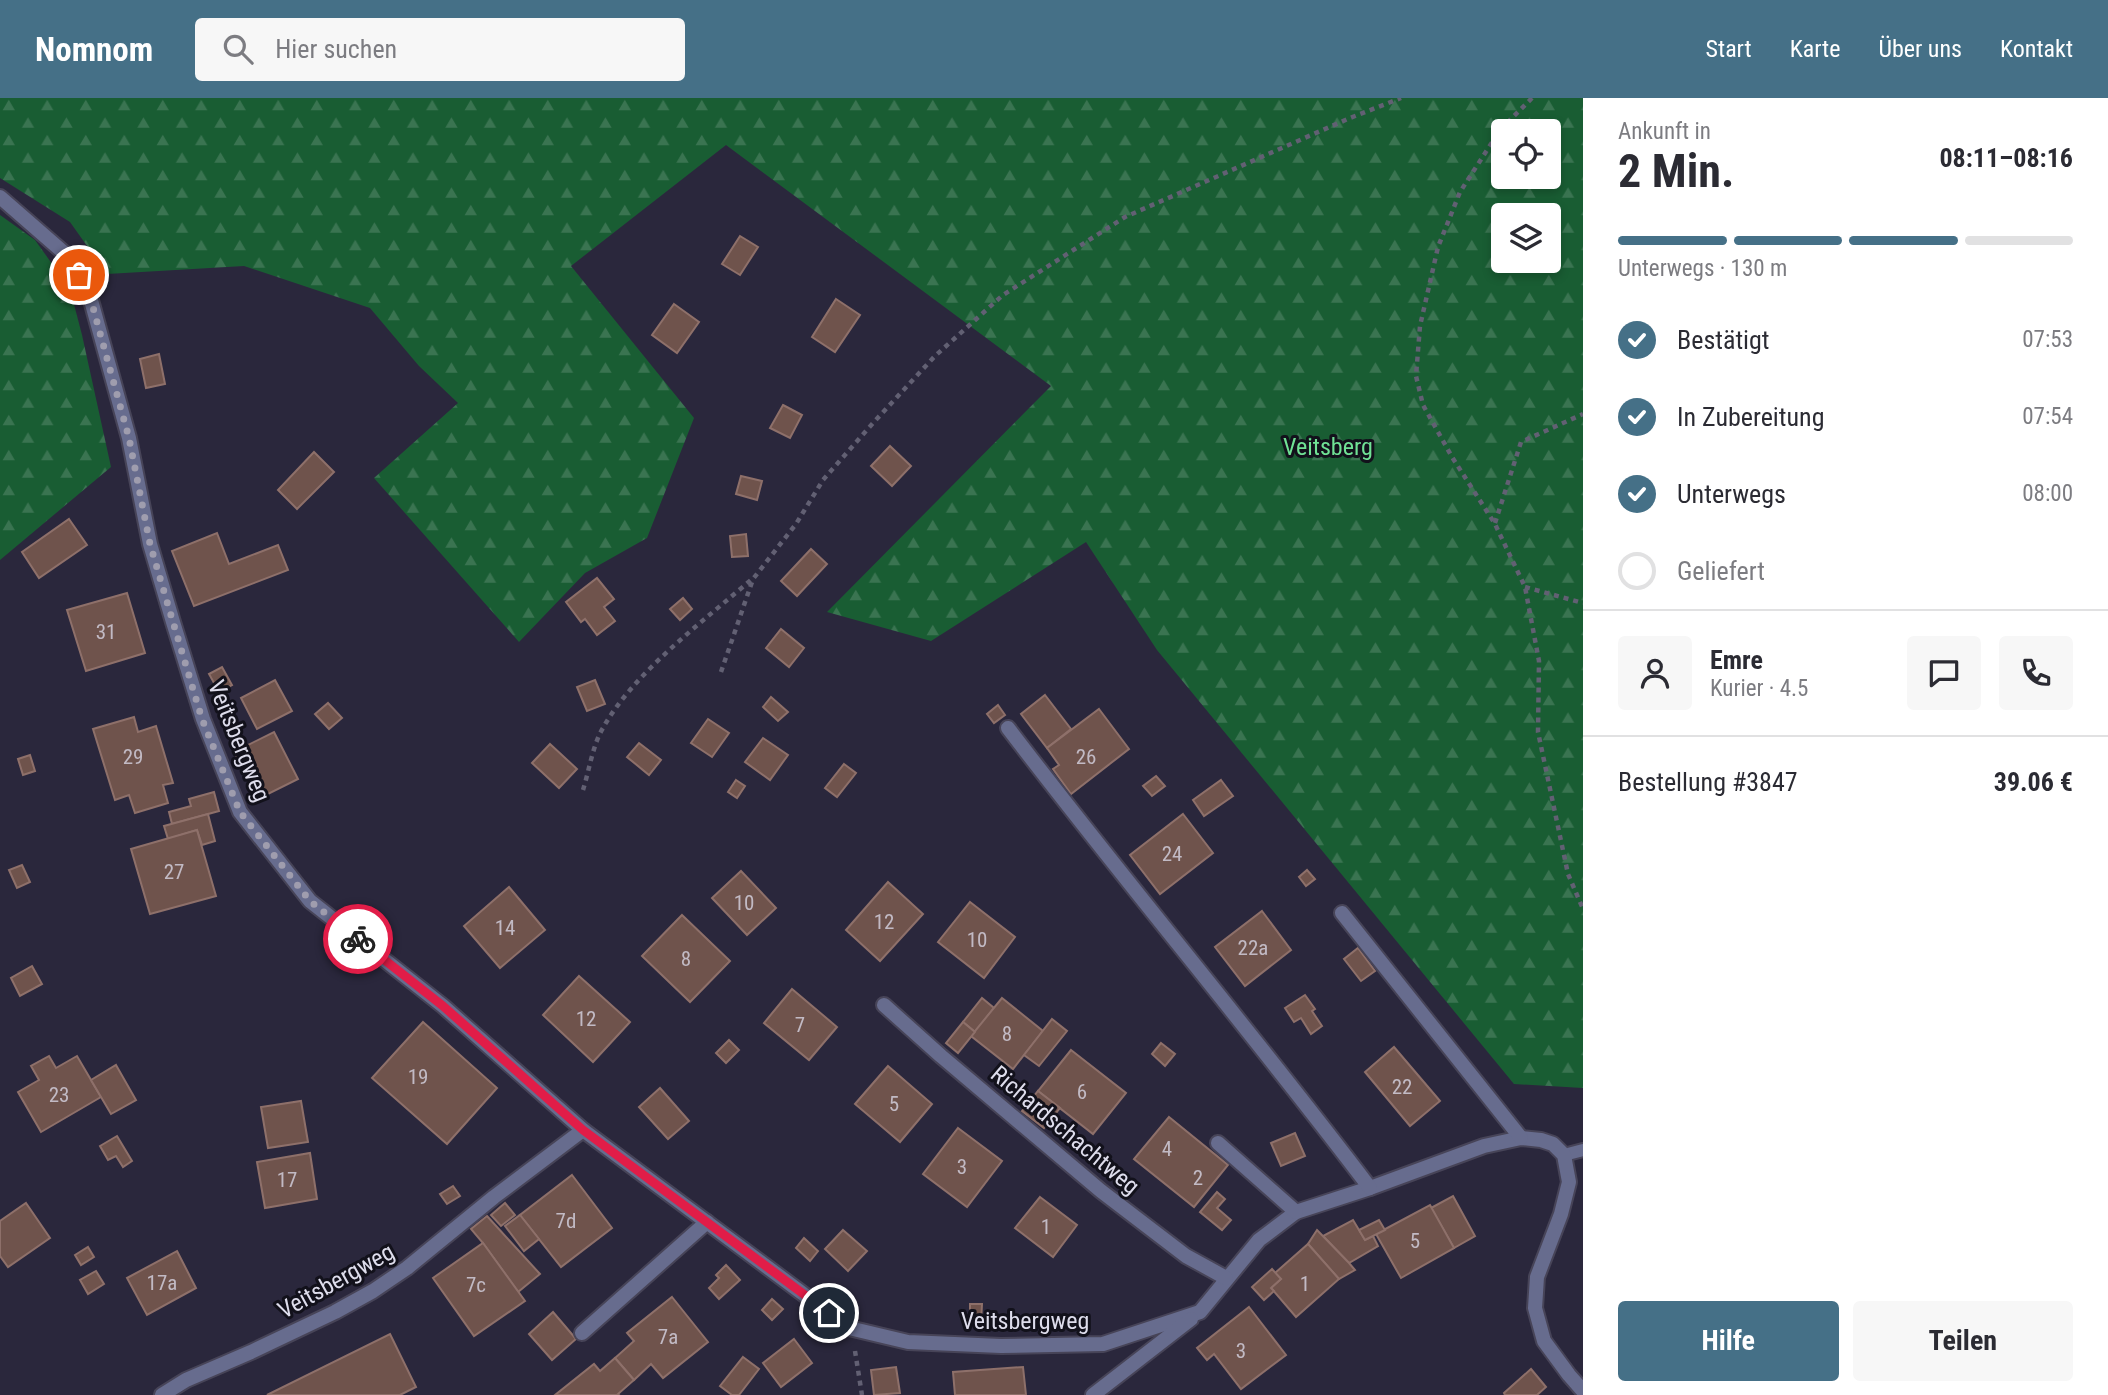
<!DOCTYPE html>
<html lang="de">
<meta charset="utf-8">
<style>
body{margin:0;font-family:"Roboto Condensed",sans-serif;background:#f7f7f7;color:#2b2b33;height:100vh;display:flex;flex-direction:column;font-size:26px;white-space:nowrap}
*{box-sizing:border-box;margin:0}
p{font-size:23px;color:#7c7c81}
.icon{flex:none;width:38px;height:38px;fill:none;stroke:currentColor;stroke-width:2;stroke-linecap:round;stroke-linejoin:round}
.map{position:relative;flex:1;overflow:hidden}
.sheet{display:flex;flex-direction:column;background:#fff;width:525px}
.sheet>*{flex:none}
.controls{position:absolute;left:1491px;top:21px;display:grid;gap:14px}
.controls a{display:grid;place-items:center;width:70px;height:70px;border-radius:7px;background:#fff;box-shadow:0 4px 10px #0003;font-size:35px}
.pin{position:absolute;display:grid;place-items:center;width:60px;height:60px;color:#fff;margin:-30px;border:4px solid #fff;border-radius:50%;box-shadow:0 2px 7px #0007}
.courier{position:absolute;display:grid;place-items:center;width:70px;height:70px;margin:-35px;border:5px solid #e11d48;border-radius:50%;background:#fff;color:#222;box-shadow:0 2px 9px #0007}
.overview em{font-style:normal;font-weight:700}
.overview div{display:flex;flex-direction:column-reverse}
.overview{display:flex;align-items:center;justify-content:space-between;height:119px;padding:0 35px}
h1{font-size:46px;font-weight:700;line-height:52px}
.bar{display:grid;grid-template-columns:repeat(4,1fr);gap:10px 7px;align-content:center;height:84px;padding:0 35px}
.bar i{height:9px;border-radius:5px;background:#e1e1e2}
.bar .on{background:#457087}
.bar p{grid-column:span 4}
.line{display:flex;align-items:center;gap:18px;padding:0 35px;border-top:2px solid #e1e1e2}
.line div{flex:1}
.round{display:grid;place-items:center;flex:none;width:74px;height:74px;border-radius:7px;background:#f7f7f7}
ol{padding:0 35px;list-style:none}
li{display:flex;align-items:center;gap:21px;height:77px}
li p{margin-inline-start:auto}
li .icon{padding:7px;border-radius:50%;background:#457087;color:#fff;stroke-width:4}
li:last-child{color:#7c7c81}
li i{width:38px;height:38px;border:4px solid #e1e1e2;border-radius:50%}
.cta{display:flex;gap:14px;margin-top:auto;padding:14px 35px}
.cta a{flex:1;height:80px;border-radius:7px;background:#457087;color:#fff;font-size:28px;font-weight:700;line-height:80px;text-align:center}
.cta a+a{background:#f7f7f7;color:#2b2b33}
header{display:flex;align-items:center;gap:42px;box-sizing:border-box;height:98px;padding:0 35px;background:#457087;color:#fff}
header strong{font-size:33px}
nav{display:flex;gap:38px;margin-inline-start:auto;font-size:24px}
.search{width:490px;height:63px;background:#f7f7f7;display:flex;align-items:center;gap:18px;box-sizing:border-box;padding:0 24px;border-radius:7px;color:#7c7c81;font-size:26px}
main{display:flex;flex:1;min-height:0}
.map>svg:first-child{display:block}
.forest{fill:url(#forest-firs);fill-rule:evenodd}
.building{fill:#6f534c;stroke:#8e706a;stroke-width:2}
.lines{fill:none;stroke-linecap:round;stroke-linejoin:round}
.lane-casing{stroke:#474458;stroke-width:16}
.street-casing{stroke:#474458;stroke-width:18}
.path{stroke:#626073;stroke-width:4.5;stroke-dasharray:5 5;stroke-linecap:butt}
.lane{stroke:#676c8e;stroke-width:12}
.street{stroke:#676c8e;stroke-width:14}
.done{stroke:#9f9dae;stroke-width:7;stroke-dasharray:0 12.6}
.route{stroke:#e11d48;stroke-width:9}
.labels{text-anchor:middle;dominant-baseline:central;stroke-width:6;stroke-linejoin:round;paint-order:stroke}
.number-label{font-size:21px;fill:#c2bac4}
.park-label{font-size:24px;fill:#70e295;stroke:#12111b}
.street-label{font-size:24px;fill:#deddec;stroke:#12111b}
</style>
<header>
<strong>Nomnom</strong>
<div class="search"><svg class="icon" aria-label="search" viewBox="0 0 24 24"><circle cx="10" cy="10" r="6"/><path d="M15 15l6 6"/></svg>Hier suchen</div>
<nav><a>Start</a><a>Karte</a><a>Über uns</a><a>Kontakt</a></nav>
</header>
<main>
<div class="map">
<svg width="1583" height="1297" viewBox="0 0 1583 1297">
<defs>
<pattern id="forest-firs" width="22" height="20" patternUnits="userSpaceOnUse" patternTransform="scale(1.75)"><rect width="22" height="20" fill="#195d33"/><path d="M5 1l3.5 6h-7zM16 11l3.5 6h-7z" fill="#3a7451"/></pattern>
</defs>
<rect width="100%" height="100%" fill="#2a273c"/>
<!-- forest -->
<g class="forest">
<path d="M0,0H1583V990L1514,986L1157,552L1086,444L931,543L827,514L1051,288L726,47L571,168L694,320L647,440L585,475L519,544L374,380L458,305L419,268L370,210L244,168L107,176L70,124L0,80ZM1549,33V79H1503V33ZM1549,117V163H1503V117Z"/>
<polygon points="0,117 35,142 70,191 82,237 111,369 0,462"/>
</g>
<!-- building -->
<g class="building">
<polygon points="740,138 758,149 740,177 722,166"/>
<polygon points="836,201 860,217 835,254 812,239"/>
<polygon points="674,206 699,224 677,255 652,237"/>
<polygon points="159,256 165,286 146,290 140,261"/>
<polygon points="783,307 802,317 790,340 770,330"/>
<polygon points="890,348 911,368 892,388 871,368"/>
<polygon points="314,354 334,374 297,411 278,392"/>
<polygon points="741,378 762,383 757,402 736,396"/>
<polygon points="69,421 87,447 39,480 22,454"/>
<polygon points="217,435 229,466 278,447 288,472 194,508 172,453"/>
<polygon points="746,436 748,458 732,459 730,438"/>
<polygon points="811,451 827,466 797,498 781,483"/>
<polygon points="597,480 614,501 604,509 615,523 597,537 585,521 581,524 566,504"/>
<polygon points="127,495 145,555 86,573 67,512"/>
<polygon points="683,500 692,511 680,522 670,511"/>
<polygon points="781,531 804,550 789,569 766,550"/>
<polygon points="222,569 232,587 219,594 209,576"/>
<polygon points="275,582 292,613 257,631 241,600"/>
<polygon points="595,582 605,606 587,613 577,589"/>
<polygon points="1045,597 1071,631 1047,650 1021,616"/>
<polygon points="771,599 788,614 778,623 763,609"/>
<polygon points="328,605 342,620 329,631 315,616"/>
<polygon points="998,607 1005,617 994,625 987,616"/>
<polygon points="1099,611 1129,651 1071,696 1053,671 1059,667 1047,650"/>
<polygon points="134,619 138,634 156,628 173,685 163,687 168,705 135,715 129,697 115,702 93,631"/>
<polygon points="708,621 729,635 712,659 691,645"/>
<polygon points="274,634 298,681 258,701 234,654"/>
<polygon points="763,640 788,657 770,682 745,664"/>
<polygon points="639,645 661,662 649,677 627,659"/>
<polygon points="550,646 577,671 559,690 532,665"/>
<polygon points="30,657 35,673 23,677 18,661"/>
<polygon points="844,666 856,675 837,699 825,690"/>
<polygon points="1156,678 1165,688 1152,698 1143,688"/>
<polygon points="736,682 745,688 737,700 728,694"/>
<polygon points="1221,682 1233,698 1204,718 1193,702"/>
<polygon points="214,694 219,713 172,726 169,714 191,708 189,701"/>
<polygon points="208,716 215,743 202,747 197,732 168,741 164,728"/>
<polygon points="1183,716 1213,755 1160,796 1130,757"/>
<polygon points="197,732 216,798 150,816 131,751"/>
<polygon points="22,767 30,784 17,790 9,772"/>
<polygon points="1307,772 1315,781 1306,788 1299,779"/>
<polygon points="741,773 776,810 747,837 712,800"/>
<polygon points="888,784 923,816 880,863 846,832"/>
<polygon points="509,789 545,832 500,870 464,828"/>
<polygon points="970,804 1015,839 984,880 938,844"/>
<polygon points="1262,813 1291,852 1245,888 1215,849"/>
<polygon points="682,817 730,863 690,904 642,858"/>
<polygon points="1358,850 1375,873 1361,883 1344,861"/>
<polygon points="32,868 42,886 20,898 11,880"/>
<polygon points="579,878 630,924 593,964 543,917"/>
<polygon points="792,891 837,929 809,962 764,925"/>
<polygon points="1305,897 1315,911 1312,913 1322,928 1311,936 1301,920 1294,924 1285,910"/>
<polygon points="982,900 994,910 975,934 963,924"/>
<polygon points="1002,900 1043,933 1013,971 971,938"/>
<polygon points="1052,921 1067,933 1039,968 1024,957"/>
<polygon points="423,924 497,990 447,1046 372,980"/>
<polygon points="963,924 975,934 958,955 946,945"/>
<polygon points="729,942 739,952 726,965 716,955"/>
<polygon points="1161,945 1175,956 1165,968 1152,956"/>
<polygon points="1394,949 1440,1003 1410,1028 1365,974"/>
<polygon points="1071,952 1126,995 1093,1036 1038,993"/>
<polygon points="49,958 56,970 77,958 101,999 41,1034 18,994 39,982 31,968"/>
<polygon points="116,967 136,1002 111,1016 91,982"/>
<polygon points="888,968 932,1006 900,1044 855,1006"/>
<polygon points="660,990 689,1023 668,1041 639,1009"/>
<polygon points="1038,993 1060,1010 1044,1030 1022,1013"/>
<polygon points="301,1003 308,1044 268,1050 261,1009"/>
<polygon points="1169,1019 1228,1067 1194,1109 1134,1061"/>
<polygon points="958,1030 1002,1063 967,1109 923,1076"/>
<polygon points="1295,1035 1305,1058 1281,1068 1271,1045"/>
<polygon points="117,1038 132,1063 123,1069 116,1058 108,1062 100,1048"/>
<polygon points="310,1055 317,1101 265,1110 257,1064"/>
<polygon points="572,1077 612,1130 561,1169 520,1117"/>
<polygon points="453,1088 460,1098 447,1106 440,1096"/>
<polygon points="1217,1094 1225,1101 1217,1110 1231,1122 1222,1132 1200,1114"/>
<polygon points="1453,1098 1475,1138 1454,1150 1431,1110"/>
<polygon points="1040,1099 1077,1127 1053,1159 1015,1130"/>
<polygon points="26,1105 50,1140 8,1169 0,1158 0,1123"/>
<polygon points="505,1105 515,1117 501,1128 491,1117"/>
<polygon points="1430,1107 1454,1150 1401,1180 1376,1136"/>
<polygon points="520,1117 539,1141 524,1153 505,1128"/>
<polygon points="487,1118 540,1176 518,1194 483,1145 471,1131"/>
<polygon points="1353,1122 1365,1142 1373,1138 1378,1148 1349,1165 1323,1138"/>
<polygon points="1379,1122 1385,1132 1365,1142 1359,1132"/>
<polygon points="843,1132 867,1153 848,1173 825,1151"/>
<polygon points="1317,1132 1349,1165 1355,1172 1339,1181 1308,1146"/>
<polygon points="804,1140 818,1153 810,1163 796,1150"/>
<polygon points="483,1145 525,1203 474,1238 433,1180"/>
<polygon points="1308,1146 1339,1181 1296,1219 1271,1190 1281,1181 1275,1175"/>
<polygon points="88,1149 94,1159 81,1167 75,1157"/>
<polygon points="177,1153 196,1190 147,1217 127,1180"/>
<polygon points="726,1167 740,1182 719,1201 709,1190 719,1180 716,1177"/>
<polygon points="1272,1171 1281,1181 1271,1190 1274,1193 1264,1202 1252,1189"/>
<polygon points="96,1173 104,1186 88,1196 80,1182"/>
<polygon points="672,1199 708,1244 663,1280 651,1266 634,1282 615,1260 634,1243 627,1235"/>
<polygon points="772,1201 783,1211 772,1222 762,1212"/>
<polygon points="970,1206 982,1206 981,1225 970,1224"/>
<polygon points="1249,1209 1286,1257 1241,1291 1214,1256 1207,1262 1197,1250"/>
<polygon points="553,1214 576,1241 552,1262 529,1236"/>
<polygon points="390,1236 416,1289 400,1297 267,1297"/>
<polygon points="794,1241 812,1265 781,1289 763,1265"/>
<polygon points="743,1259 759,1271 739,1297 732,1297 720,1288"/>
<polygon points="615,1260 634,1282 618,1296 619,1297 555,1297 594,1266 600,1273"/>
<polygon points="896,1269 900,1295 874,1297 871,1272"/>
<polygon points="1023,1269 1026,1297 955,1297 953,1274"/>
<polygon points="1531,1271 1546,1289 1537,1297 1505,1297 1504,1295"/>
</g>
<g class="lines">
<!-- lane casing -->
<g class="lane-casing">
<polyline id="lane" points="1564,1057 1583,1052"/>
</g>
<!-- street casing -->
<g class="street-casing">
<g id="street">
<polyline points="0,99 70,160 89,195 129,340 150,446 173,524 203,621 240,714 310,803 443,908 583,1032 849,1230 908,1244 1001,1248 1103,1246 1200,1214 1259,1142 1296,1114 1370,1090 1484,1048 1521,1040 1541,1042 1553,1046 1564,1057 1569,1084 1561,1116 1537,1179 1535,1210 1544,1243 1569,1277 1583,1293"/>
<path d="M1008,630C1126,785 1252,934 1370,1090"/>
<polyline points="1342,815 1521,1040"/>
<polyline points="884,907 941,958 1101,1093 1186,1158 1226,1180"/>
<polyline points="1218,1045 1296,1114"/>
<polyline points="582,1235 707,1124"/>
<polyline points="162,1297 186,1282 251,1254 335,1214 373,1193 407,1170 494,1099 583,1032"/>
<polyline points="1093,1297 1191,1221"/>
</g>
</g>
<!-- path -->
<g class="path">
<polyline points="1532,0 1500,32 1460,94 1438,149 1420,228 1416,278 1423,307 1452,359 1495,426 1525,489 1539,563 1538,634 1568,776 1583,811"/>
<polyline points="1495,425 1521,344 1583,316"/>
<polyline points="1525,489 1583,505"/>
<polyline points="721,574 753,481 796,426 823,382 873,325 935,258 1003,197 1125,119 1350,20 1401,0"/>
<path d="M583,692C589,673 593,646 603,630C633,575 705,522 752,481"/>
<polyline points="855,1253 862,1297"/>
</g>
<!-- lane -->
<use href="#lane" class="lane"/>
<!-- street -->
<use href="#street" class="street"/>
</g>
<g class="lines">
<!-- done -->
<polyline class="done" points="79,177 89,195 129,340 150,446 173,524 202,621 240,714 310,803 358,841"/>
<!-- route -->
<polyline class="route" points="358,841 443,908 583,1032 829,1215"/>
</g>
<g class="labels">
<!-- number labels -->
<g class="number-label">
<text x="106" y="534">31</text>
<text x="133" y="659">29</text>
<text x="1086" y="659">26</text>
<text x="1172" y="756">24</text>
<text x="174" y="774">27</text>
<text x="744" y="805">10</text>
<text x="884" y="824">12</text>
<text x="505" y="830">14</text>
<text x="977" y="842">10</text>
<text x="1253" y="850">22a</text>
<text x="686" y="861">8</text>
<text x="586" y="921">12</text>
<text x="800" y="927">7</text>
<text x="1007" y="936">8</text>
<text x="418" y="979">19</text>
<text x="1402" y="989">22</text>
<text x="1082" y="994">6</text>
<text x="59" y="997">23</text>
<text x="894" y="1006">5</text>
<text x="1167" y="1051">4</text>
<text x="962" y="1069">3</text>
<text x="1198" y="1080">2</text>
<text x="287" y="1082">17</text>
<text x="566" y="1123">7d</text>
<text x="1046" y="1129">1</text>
<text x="1415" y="1143">5</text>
<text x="162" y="1185">17a</text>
<text x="1305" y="1186">1</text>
<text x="476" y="1187">7c</text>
<text x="668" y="1239">7a</text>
<text x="1241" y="1253">3</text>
</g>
<!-- park labels -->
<g class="park-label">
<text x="1328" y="349">Veitsberg</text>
</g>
<!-- street labels -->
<g class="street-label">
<text transform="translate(239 643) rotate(68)">Veitsbergweg</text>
<text transform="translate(1065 1032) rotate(40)">Richardschachtweg</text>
<text transform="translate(336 1183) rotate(-29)">Veitsbergweg</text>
<text x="1025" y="1223">Veitsbergweg</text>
</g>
</g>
</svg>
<div class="controls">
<a><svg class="icon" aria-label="locate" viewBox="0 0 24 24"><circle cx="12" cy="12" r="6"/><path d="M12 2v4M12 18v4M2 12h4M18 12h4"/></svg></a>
<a><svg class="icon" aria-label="layers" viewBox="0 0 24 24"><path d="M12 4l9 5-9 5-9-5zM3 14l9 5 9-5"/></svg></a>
</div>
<div class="pin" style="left:79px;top:177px;background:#ea580c"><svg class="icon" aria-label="bag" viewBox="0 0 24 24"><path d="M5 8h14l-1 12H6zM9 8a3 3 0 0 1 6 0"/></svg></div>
<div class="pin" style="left:829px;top:1215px;background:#1f2937"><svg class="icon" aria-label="home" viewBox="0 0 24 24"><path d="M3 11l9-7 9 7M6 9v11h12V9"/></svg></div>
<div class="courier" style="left:358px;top:841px"><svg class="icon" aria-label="bike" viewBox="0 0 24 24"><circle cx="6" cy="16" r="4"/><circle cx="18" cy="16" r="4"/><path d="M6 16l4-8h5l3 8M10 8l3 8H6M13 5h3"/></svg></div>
</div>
<section class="sheet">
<div class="overview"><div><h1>2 Min.</h1><p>Ankunft in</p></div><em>08:11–08:16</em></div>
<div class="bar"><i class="on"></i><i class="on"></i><i class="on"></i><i></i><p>Unterwegs · 130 m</p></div>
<ol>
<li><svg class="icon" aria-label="check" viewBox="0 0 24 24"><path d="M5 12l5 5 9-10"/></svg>Bestätigt<p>07:53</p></li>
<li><svg class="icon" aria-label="check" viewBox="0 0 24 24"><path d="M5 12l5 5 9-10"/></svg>In Zubereitung<p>07:54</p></li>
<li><svg class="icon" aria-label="check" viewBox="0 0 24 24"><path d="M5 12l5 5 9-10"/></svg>Unterwegs<p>08:00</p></li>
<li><i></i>Geliefert</li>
</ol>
<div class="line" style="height:126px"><a class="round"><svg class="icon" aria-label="person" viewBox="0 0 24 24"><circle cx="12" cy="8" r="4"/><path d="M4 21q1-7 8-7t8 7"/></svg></a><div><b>Emre</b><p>Kurier · 4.5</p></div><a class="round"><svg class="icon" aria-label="chat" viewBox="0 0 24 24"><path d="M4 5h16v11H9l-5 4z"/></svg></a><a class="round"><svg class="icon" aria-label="phone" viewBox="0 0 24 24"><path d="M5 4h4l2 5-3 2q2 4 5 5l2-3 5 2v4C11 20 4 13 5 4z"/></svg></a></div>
<div class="line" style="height:91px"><div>Bestellung #3847</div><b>39.06 €</b></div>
<div class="cta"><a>Hilfe</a><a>Teilen</a></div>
</section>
</main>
